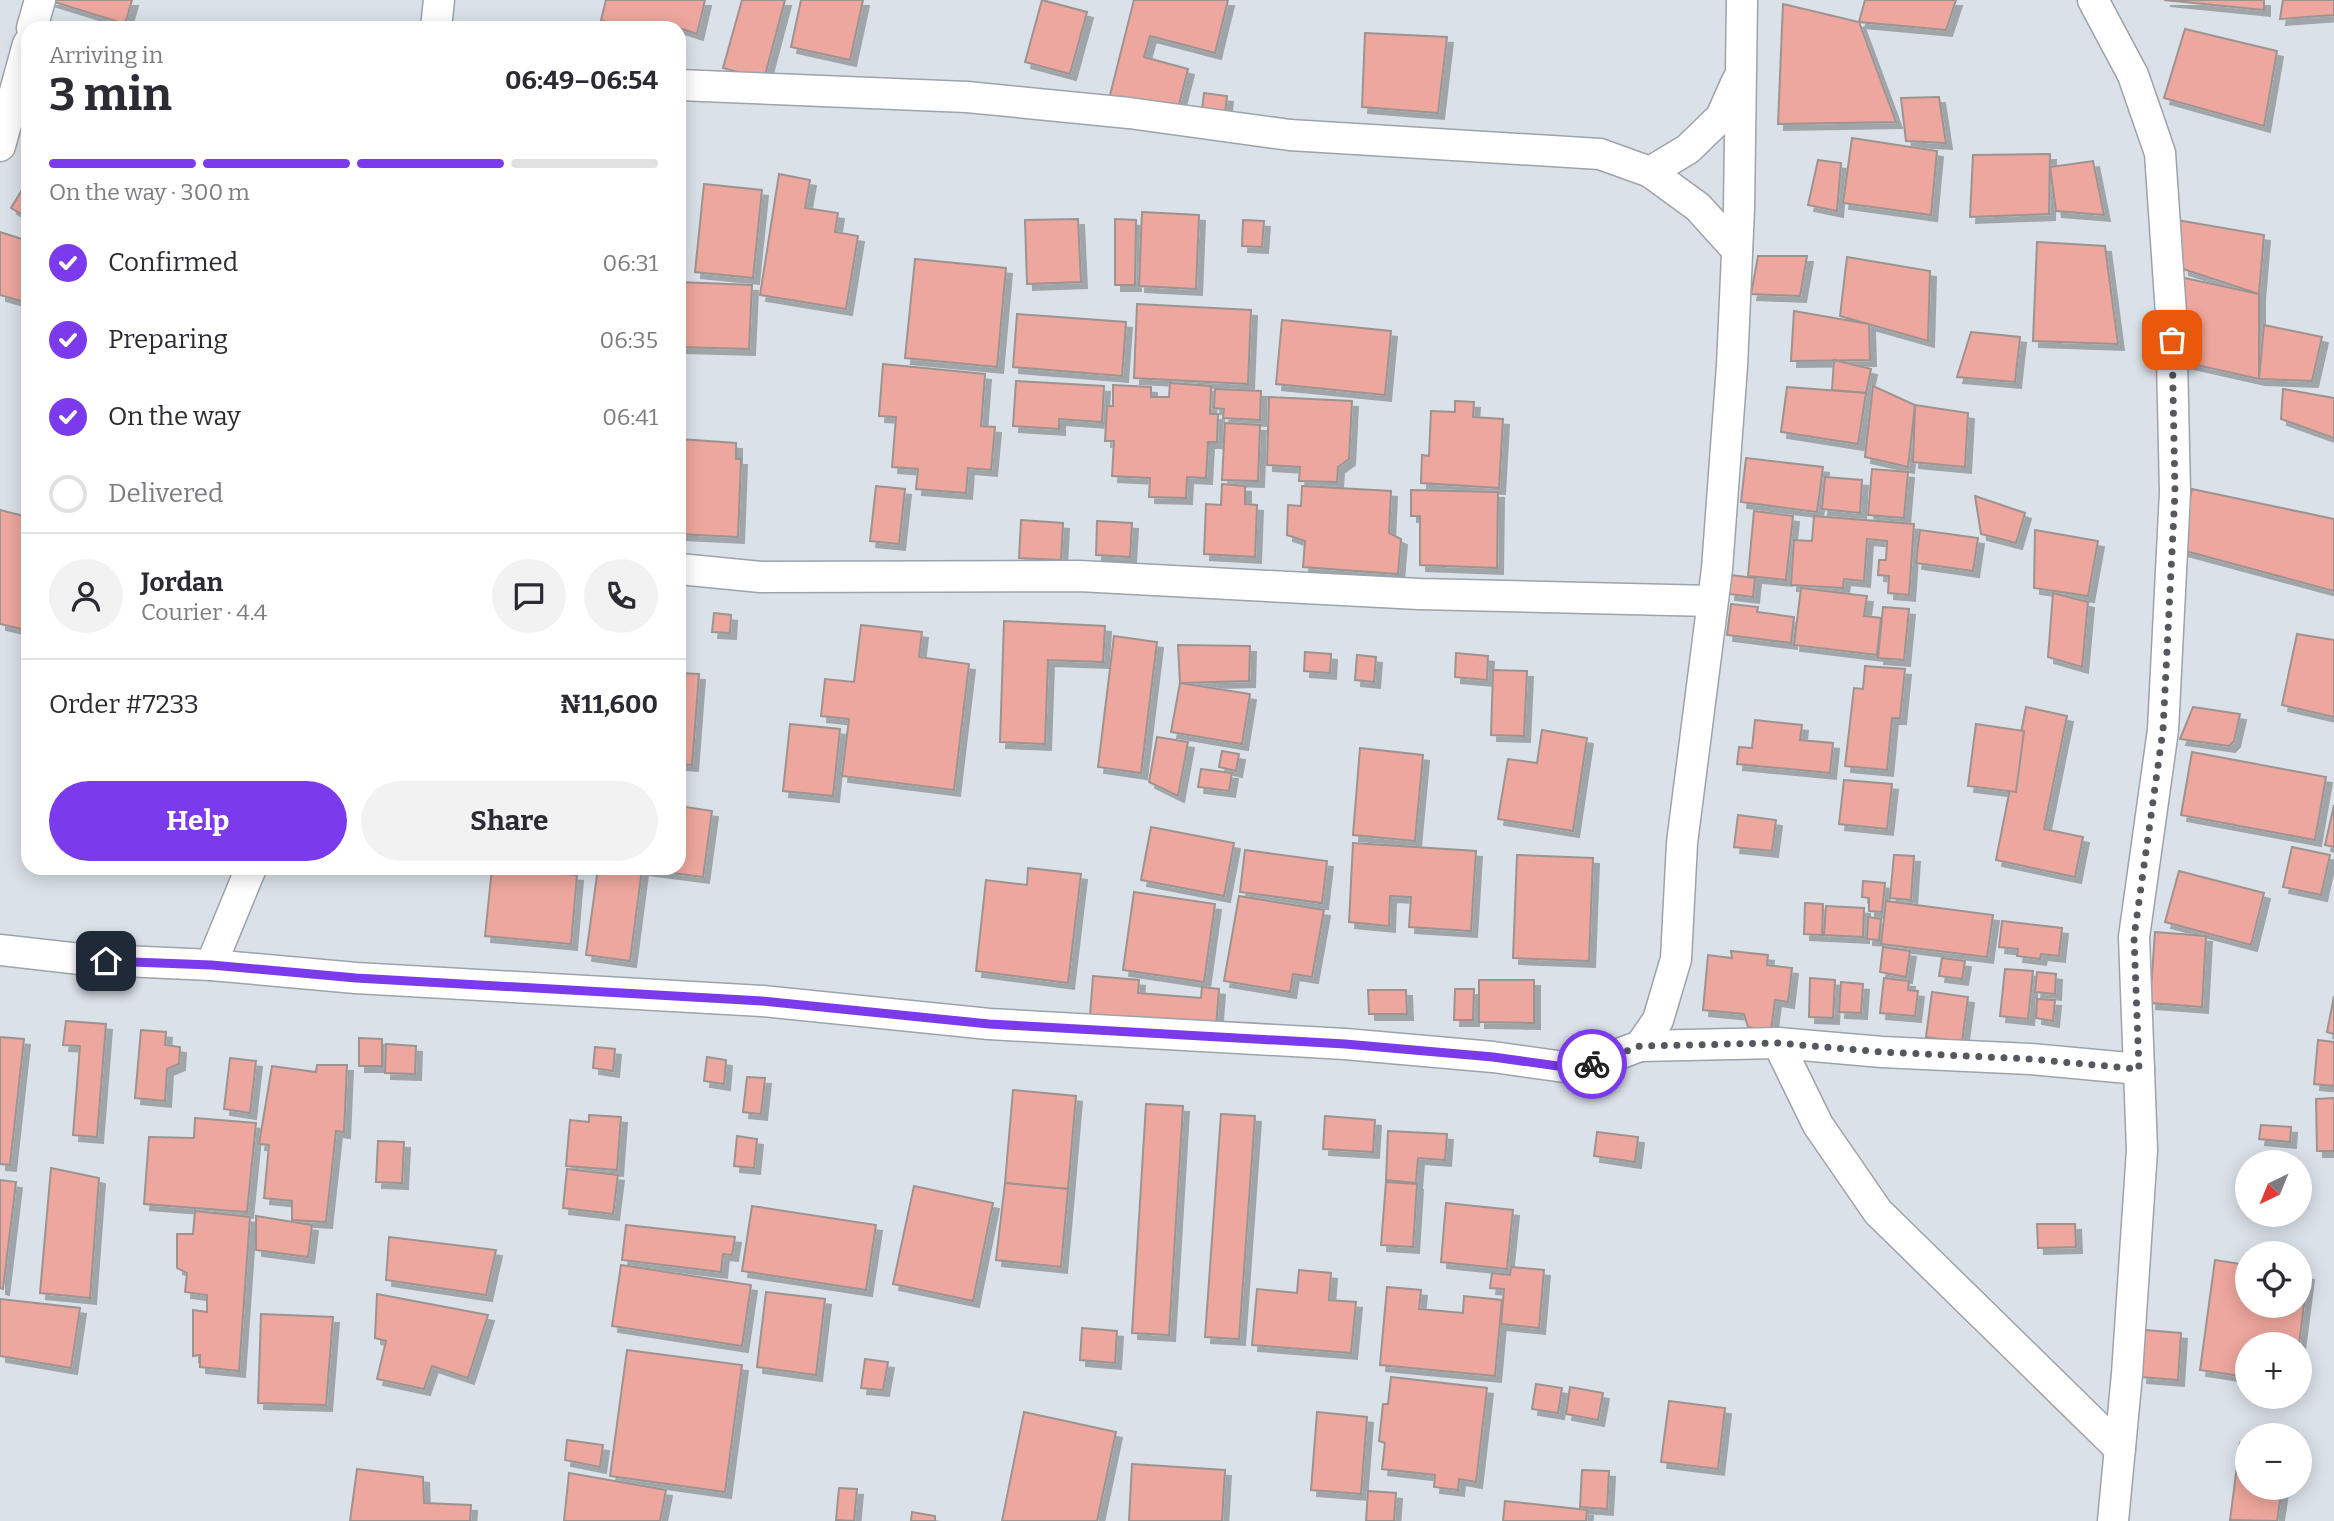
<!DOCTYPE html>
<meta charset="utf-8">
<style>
body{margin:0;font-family:Bitter,serif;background:#f2f2f3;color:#2b2b33;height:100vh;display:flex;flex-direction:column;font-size:26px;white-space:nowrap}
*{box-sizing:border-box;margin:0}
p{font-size:23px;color:#7c7c81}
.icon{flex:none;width:38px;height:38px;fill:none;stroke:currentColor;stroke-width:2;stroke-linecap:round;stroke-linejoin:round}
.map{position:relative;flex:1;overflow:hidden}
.details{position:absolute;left:21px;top:21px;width:665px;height:854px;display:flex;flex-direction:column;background:#fff;border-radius:21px;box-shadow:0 4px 18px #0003}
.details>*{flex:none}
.needle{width:46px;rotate:223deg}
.controls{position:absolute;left:2235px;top:1150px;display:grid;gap:14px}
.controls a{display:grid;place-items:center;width:77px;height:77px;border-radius:50%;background:#fff;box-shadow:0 4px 18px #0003;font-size:35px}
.pin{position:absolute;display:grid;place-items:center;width:60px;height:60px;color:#fff;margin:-30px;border-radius:14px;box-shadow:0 4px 10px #0006}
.courier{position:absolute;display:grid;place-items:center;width:70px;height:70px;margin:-35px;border:5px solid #7c3aed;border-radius:50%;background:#fff;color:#222;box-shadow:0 2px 9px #0007}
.head em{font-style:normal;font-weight:700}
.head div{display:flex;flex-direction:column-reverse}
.head{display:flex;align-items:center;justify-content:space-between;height:119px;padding:0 28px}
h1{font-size:46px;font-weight:700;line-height:52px}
.bar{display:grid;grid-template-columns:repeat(4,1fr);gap:10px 7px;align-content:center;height:84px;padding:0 28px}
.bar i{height:9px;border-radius:5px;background:#e1e1e2}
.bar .on{background:#7c3aed}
.bar p{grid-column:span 4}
.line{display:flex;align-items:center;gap:18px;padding:0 28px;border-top:2px solid #e1e1e2}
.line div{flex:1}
.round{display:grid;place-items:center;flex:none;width:74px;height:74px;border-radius:37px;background:#f2f2f3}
ol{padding:0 28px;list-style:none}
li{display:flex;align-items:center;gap:21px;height:77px}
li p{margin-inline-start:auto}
li .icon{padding:7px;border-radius:50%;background:#7c3aed;color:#fff;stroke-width:4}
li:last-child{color:#7c7c81}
li i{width:38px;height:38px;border:4px solid #e1e1e2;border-radius:50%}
.action{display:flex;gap:14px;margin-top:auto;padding:14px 28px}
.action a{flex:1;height:80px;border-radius:42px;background:#7c3aed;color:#fff;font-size:28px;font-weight:700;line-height:80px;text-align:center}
.action a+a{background:#f2f2f3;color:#2b2b33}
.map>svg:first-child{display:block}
.building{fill:#eea79e;stroke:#9d9391;stroke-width:2;filter:url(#shadow)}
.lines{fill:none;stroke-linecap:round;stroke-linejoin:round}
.minor-casing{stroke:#9ca3aa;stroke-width:33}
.minor{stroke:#fff;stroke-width:30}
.done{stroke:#55595e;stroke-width:7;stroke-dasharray:0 12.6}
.route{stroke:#7c3aed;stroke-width:9}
</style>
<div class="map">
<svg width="2334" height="1521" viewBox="0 0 2334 1521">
<defs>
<filter id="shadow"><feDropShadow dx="6" dy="6" stdDeviation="0" flood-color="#0004"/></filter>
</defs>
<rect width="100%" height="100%" fill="#dae1e8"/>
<!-- building -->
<g class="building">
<polygon points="48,0 132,0 125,24"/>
<polygon points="606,0 705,0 697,34 679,28 626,28 601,20"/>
<polygon points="742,0 785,0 764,79 723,68"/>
<polygon points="801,0 863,0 850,60 791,47"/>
<polygon points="1042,0 1087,12 1070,74 1025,62"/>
<polygon points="1134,0 1228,0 1215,53 1150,36 1144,57 1188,69 1176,116 1109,99"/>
<polygon points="1865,0 1956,0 1946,30 1859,22"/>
<polygon points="2164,0 2264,0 2264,10"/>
<polygon points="2283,0 2334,0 2334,15 2280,19"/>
<polygon points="1783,4 1859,22 1896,122 1778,124"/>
<polygon points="2185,29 2277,51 2264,126 2164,98"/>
<polygon points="1365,33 1447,37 1438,113 1362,107"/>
<polygon points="1204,93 1227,96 1224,122 1201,119"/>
<polygon points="1939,97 1946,143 1906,141 1901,98"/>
<polygon points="1852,138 1937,151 1931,215 1843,203"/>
<polygon points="2050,154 2049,214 1970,217 1973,155"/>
<polygon points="1818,160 1841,163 1837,211 1808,205"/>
<polygon points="2093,161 2104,215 2056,211 2050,167"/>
<polygon points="779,174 810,180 805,208 838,213 835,232 858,236 846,309 760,295"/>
<polygon points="28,180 28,218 11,208"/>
<polygon points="704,184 762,190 753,278 695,272"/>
<polygon points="1142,212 1199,215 1196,289 1139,286"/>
<polygon points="1078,219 1081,282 1027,284 1025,220"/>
<polygon points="1115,219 1136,220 1135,285 1115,285"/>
<polygon points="1243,220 1264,221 1262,247 1242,246"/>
<polygon points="2177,220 2264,235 2259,294 2183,269"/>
<polygon points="0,232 28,241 28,303 0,295"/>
<polygon points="2037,242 2105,246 2118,344 2033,341"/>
<polygon points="1758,256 1807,256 1800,296 1751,294"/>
<polygon points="1847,257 1930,271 1928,341 1840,316"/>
<polygon points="915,259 1006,268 997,367 905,358"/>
<polygon points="2180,277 2259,294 2259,379 2183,362"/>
<polygon points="679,282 752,285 749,349 679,347"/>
<polygon points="1137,304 1251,310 1248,384 1134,378"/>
<polygon points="1794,311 1869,324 1870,360 1791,361"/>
<polygon points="1017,314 1126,322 1122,376 1013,367"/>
<polygon points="1282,320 1391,331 1385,395 1276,384"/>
<polygon points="2264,325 2322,337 2312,381 2259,379"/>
<polygon points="1971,332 2020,337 2015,382 1957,377"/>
<polygon points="1834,360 1871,369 1866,393 1832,390"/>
<polygon points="883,364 985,374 981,426 995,427 991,470 968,468 966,493 916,489 918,469 892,467 896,417 879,416"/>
<polygon points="1016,381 1104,386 1102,422 1059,419 1059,429 1013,426"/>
<polygon points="1170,383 1211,386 1210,414 1218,414 1217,442 1208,442 1206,478 1187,477 1186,498 1149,497 1150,478 1112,476 1114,441 1105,441 1107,406 1113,406 1113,385 1151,387 1151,397 1169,397"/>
<polygon points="1873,386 1915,405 1908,467 1865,457"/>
<polygon points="1787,387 1866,393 1858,444 1781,432"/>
<polygon points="1215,389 1261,391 1260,420 1223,418 1224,409 1214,408"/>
<polygon points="2283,389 2334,398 2334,438 2281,419"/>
<polygon points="1269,397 1352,401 1349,459 1338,467 1337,482 1299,481 1300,467 1267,465"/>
<polygon points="1455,401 1474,402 1473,417 1503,419 1499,488 1421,483 1422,455 1429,456 1431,411 1455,412"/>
<polygon points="1915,405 1968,413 1965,467 1913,462"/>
<polygon points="1225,423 1260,425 1258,481 1222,480"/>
<polygon points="679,439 736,443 736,459 741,459 738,537 679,534"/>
<polygon points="1746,458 1823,467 1817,512 1741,502"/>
<polygon points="1872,469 1908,472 1904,518 1868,515"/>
<polygon points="1825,477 1862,480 1860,513 1822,509"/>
<polygon points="1222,484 1245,486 1245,504 1257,505 1255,557 1204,554 1206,504 1221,505"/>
<polygon points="876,486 905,489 899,544 870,541"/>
<polygon points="1302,486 1391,491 1389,533 1401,539 1398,574 1303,567 1305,541 1287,535 1288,505 1301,506"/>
<polygon points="2192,489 2334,519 2334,591 2178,549"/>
<polygon points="1411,490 1498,492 1497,568 1420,565 1420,516 1411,516"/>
<polygon points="1975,496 2025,513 2016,543 1981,534"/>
<polygon points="0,510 28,517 28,606 22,629 0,624"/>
<polygon points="1754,511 1793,516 1786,580 1748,576"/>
<polygon points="1814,516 1914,524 1909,595 1888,593 1889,576 1878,575 1879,560 1886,560 1887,541 1867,539 1864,581 1844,579 1843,588 1791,585 1794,540 1812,541"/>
<polygon points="1021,520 1063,523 1061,560 1019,558"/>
<polygon points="1097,521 1132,523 1130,557 1096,555"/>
<polygon points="1920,530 1978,538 1973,571 1916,563"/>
<polygon points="2035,530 2098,541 2088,596 2034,588"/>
<polygon points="1731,575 1755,578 1753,597 1729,594"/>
<polygon points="1801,588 1867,596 1864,616 1881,618 1877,655 1794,645"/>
<polygon points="2053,593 2088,602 2082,667 2048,657"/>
<polygon points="1731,604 1758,607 1757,612 1794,617 1791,643 1727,635"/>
<polygon points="1883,607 1909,609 1904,660 1878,658"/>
<polygon points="714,613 731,615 730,633 712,632"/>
<polygon points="1004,621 1105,626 1103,662 1048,660 1045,744 1000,742"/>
<polygon points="861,625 922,632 919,657 969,664 954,790 842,776 849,719 821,716 825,679 854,682"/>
<polygon points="2297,634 2334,640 2334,717 2282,705"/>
<polygon points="1114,636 1157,642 1141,773 1098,767"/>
<polygon points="1178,645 1250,646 1249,681 1180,683"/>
<polygon points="1305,652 1331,654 1330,673 1304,671"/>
<polygon points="1456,653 1488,656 1487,680 1455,677"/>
<polygon points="1357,655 1376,657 1374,682 1355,680"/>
<polygon points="1865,666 1905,669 1900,718 1892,718 1887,770 1845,766 1854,688 1863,689"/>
<polygon points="1493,670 1527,671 1524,736 1491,735"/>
<polygon points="679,673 699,674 692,765 679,764"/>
<polygon points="1180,683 1250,694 1242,744 1171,732"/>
<polygon points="2026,707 2067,716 2044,829 2083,837 2075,877 1996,860"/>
<polygon points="2193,707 2240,714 2234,741 2229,746 2180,739"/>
<polygon points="1755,720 1802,725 1800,740 1833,743 1830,773 1737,764 1739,747 1752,748"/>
<polygon points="790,724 840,729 833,796 783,791"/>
<polygon points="1976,724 2024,731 2016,792 1968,786"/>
<polygon points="1542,730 1587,738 1573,831 1498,819 1508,759 1537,763"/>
<polygon points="1157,737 1188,742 1178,796 1149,782"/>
<polygon points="1360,748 1423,755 1415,841 1353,835"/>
<polygon points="1222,751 1239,754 1236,771 1219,767"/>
<polygon points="2192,752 2326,777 2315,840 2181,815"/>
<polygon points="1201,769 1232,773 1229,791 1198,787"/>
<polygon points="1844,780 1892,784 1887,829 1839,824"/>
<polygon points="2334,805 2334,847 2325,845"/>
<polygon points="679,806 712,811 703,877 642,869 630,961 586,955 598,868 679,868"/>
<polygon points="1738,815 1776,820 1772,851 1734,847"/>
<polygon points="1151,827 1234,843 1224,896 1141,880"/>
<polygon points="1353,843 1476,851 1471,931 1409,927 1411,897 1390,896 1389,926 1349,922"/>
<polygon points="2292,847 2330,855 2321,895 2283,887"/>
<polygon points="1245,850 1327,861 1322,903 1240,892"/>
<polygon points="1517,855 1593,858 1589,961 1513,958"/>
<polygon points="1894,855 1914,856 1911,900 1890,898"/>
<polygon points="492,868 577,875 571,944 485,936"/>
<polygon points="1028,868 1081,874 1068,983 976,971 986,880 1027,885"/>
<polygon points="2179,871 2264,893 2251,945 2165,922"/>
<polygon points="1863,881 1885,883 1882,912 1869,911 1869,898 1862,897"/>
<polygon points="1134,892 1215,904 1204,982 1123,970"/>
<polygon points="1239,896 1324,910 1312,977 1293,974 1290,992 1224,981"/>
<polygon points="1886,901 1993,915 1987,957 1881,944"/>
<polygon points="1805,903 1823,904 1822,935 1804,934"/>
<polygon points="1826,906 1864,908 1863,937 1824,935"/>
<polygon points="1868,917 1881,919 1879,940 1867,939"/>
<polygon points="2002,921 2062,928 2059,956 2041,954 2040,959 2017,956 2018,949 1999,947"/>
<polygon points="2155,932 2206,936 2202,1007 2150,1003"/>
<polygon points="1883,947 1910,951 1906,977 1880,972"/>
<polygon points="1731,951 1768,955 1767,965 1792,968 1788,1002 1775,1000 1771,1030 1748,1027 1744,1014 1703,1010 1708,955 1732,958"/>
<polygon points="1942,958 1965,961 1962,979 1939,976"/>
<polygon points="2005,969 2033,971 2028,1019 2000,1016"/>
<polygon points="2037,972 2056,974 2055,994 2035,992"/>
<polygon points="1093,976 1139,980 1138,993 1201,998 1202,987 1219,989 1216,1027 1090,1016"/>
<polygon points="1810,978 1835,980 1833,1018 1809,1017"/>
<polygon points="1884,978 1909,981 1908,990 1918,991 1915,1016 1880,1013"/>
<polygon points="1479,980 1534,980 1534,1023 1479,1022"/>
<polygon points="1841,982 1863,984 1861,1013 1839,1012"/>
<polygon points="1455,989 1474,989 1473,1020 1454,1020"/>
<polygon points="1368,990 1406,990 1407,1014 1369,1014"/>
<polygon points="1932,992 1968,997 1962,1042 1926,1037"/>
<polygon points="2334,996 2334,1034 2327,1032"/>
<polygon points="2037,999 2055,1000 2053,1021 2036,1018"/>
<polygon points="66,1021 106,1024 97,1137 73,1135 80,1046 63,1045"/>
<polygon points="141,1030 166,1032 165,1045 180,1047 179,1064 167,1069 165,1101 135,1098"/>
<polygon points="0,1037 24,1039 10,1165 0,1164"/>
<polygon points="359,1038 382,1039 382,1066 359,1066"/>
<polygon points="2318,1040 2334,1042 2334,1086 2314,1084"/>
<polygon points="386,1044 416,1046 415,1074 385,1073"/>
<polygon points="595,1047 615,1049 613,1071 593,1068"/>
<polygon points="707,1057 726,1060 724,1084 704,1081"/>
<polygon points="230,1058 256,1061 250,1113 224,1109"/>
<polygon points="317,1065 347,1065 344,1132 336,1131 326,1222 292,1220 292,1201 264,1198 269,1145 259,1144 272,1066 316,1072"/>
<polygon points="747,1077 765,1078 761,1114 743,1112"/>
<polygon points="1013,1090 1076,1096 1068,1189 1005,1183"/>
<polygon points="2334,1098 2334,1151 2317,1151 2316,1099"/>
<polygon points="1146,1104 1183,1106 1169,1335 1132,1333"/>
<polygon points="1221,1114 1255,1116 1239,1339 1205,1337"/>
<polygon points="589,1115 621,1117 617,1170 566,1166 570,1120 589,1122"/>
<polygon points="1325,1116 1375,1120 1373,1152 1323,1149"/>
<polygon points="195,1118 256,1123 247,1212 144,1204 149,1137 194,1138"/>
<polygon points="2261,1125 2291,1127 2290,1142 2259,1139"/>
<polygon points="1388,1131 1447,1134 1445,1160 1418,1158 1416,1183 1386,1180"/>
<polygon points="1597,1132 1638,1137 1635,1162 1594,1156"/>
<polygon points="737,1136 757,1139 754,1168 734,1166"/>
<polygon points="378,1141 404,1142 402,1183 376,1182"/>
<polygon points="51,1168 99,1178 90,1298 40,1293"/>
<polygon points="567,1169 618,1175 613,1214 563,1208"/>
<polygon points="0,1180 16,1182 3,1289 0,1288"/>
<polygon points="1386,1182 1417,1184 1413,1247 1381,1245"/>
<polygon points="1005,1183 1068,1189 1061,1267 996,1260"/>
<polygon points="914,1186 993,1203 973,1301 893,1284"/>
<polygon points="1446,1203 1513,1210 1507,1269 1441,1262"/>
<polygon points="752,1206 876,1225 866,1290 742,1271"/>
<polygon points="195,1211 250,1217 239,1371 200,1367 200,1355 193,1356 193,1310 207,1312 207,1295 185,1292 187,1273 177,1268 177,1234 193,1234"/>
<polygon points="256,1216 312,1225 308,1257 256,1250"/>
<polygon points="2037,1224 2075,1224 2076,1247 2038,1248"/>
<polygon points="626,1225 735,1237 732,1255 723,1254 721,1272 622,1260"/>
<polygon points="389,1237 496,1250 486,1295 386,1280"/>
<polygon points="2215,1260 2247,1265 2247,1306 2300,1306 2300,1272 2308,1274 2299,1344 2247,1344 2247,1377 2200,1370"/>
<polygon points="621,1265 751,1285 742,1346 612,1326"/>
<polygon points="1511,1267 1544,1270 1539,1328 1501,1324 1504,1289 1490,1288 1492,1273 1510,1275"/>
<polygon points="1299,1270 1331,1273 1329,1300 1356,1302 1351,1353 1252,1345 1257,1289 1297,1293"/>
<polygon points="1387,1287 1421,1290 1419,1309 1463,1313 1464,1296 1502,1300 1495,1376 1380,1365"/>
<polygon points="766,1292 825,1299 816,1375 757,1367"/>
<polygon points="377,1294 488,1315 468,1378 432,1366 424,1389 377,1379 386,1341 375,1338"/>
<polygon points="0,1299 80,1308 71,1368 0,1356"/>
<polygon points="261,1314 333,1317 326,1405 258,1403"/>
<polygon points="1082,1328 1117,1331 1115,1363 1080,1360"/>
<polygon points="2145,1330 2181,1333 2178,1380 2141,1377"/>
<polygon points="627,1350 742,1365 725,1492 610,1476"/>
<polygon points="865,1359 888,1362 883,1390 861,1388"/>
<polygon points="1391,1377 1487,1388 1476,1482 1459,1479 1458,1490 1434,1487 1435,1475 1382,1469 1385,1443 1379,1441 1383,1404 1388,1404"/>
<polygon points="1536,1384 1562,1388 1558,1413 1532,1409"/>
<polygon points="1570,1387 1603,1393 1598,1420 1566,1414"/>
<polygon points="1669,1401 1725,1408 1718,1469 1661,1462"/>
<polygon points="1024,1412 1116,1432 1097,1521 1002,1521"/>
<polygon points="1317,1412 1367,1417 1361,1494 1311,1490"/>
<polygon points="567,1440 603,1445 600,1467 565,1460"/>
<polygon points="2240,1443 2247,1444 2247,1488 2282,1488 2277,1521 2230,1520"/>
<polygon points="1132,1464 1225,1470 1222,1521 1129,1521"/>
<polygon points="357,1469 423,1477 424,1503 471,1505 470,1521 350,1521"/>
<polygon points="1582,1470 1609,1471 1607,1509 1580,1507"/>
<polygon points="569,1473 666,1490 660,1521 564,1521"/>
<polygon points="839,1488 857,1489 854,1521 836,1520"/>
<polygon points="1368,1491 1396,1493 1394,1521 1366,1521"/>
<polygon points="1505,1501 1587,1510 1586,1521 1503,1521"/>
<polygon points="912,1512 935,1516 935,1521 911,1521"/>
</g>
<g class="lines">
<!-- minor casing -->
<g class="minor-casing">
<g id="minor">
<polyline points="2093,0 2133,75 2160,153 2171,314 2175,492 2163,730 2134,937 2142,1150 2127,1374 2113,1521"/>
<polyline points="32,28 40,0"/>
<polyline points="436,28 439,0"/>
<polyline points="679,85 967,97 1129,113 1290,135 1600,154 1650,172 1698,207 1737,250"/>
<polyline points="0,146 28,44"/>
<polyline points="1650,172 1688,149 1721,117 1737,81"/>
<polyline points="679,569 761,577 1079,576 1419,594 1712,601"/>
<polyline points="0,950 80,959 211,965 356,978 762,1001 989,1024 1345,1044 1493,1057 1579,1069 1640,1046 1658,1020 1676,959 1682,843 1717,569 1732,366 1739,209 1742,0"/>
<polyline points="211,965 251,868"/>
<polyline points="1778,1043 1818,1125 1878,1212 2120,1449"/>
<polyline points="1640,1046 1778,1043 1882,1052 2030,1059 2139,1069"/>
</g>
</g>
<!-- minor -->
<use href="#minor" class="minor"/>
</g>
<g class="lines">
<!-- done -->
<polyline class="done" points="1592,1064 1640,1046 1778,1043 1882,1052 2030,1059 2139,1069 2134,937 2163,730 2175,492 2172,340"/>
<!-- route -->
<polyline class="route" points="106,961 211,965 356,978 762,1001 989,1024 1345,1044 1493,1057 1579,1069 1592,1064"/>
</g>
</svg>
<div class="controls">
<a><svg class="needle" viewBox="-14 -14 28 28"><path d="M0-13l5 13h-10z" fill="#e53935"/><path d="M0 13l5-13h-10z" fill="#7c7c81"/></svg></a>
<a><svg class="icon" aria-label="locate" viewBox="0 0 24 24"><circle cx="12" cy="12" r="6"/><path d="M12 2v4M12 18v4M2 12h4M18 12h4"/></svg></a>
<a>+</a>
<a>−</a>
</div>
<div class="pin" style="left:2172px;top:340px;background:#ea580c"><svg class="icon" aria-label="bag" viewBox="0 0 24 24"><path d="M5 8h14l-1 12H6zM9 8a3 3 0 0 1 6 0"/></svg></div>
<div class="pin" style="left:106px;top:961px;background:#1f2937"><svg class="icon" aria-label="home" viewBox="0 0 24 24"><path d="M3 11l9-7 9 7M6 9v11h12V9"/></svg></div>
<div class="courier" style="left:1592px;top:1064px"><svg class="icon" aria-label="bike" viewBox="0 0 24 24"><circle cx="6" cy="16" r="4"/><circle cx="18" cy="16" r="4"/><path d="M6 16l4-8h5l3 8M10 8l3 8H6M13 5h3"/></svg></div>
<section class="details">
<div class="head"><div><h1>3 min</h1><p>Arriving in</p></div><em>06:49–06:54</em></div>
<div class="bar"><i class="on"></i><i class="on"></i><i class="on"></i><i></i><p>On the way · 300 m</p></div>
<ol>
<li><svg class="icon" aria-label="check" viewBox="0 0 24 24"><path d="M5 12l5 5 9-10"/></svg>Confirmed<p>06:31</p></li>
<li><svg class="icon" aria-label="check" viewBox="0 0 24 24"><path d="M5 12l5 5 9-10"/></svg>Preparing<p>06:35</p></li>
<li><svg class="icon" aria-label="check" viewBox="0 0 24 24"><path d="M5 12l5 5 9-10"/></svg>On the way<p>06:41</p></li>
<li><i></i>Delivered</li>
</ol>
<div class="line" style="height:126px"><a class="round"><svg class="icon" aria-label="person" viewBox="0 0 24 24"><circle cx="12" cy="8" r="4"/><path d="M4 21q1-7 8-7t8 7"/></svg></a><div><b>Jordan</b><p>Courier · 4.4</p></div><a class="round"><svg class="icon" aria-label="chat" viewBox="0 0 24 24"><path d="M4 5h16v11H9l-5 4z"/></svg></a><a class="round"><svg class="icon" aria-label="phone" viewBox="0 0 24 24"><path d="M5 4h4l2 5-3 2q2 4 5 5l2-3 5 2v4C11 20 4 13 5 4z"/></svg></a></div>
<div class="line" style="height:91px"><div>Order #7233</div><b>₦11,600</b></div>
<div class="action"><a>Help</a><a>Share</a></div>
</section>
</div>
